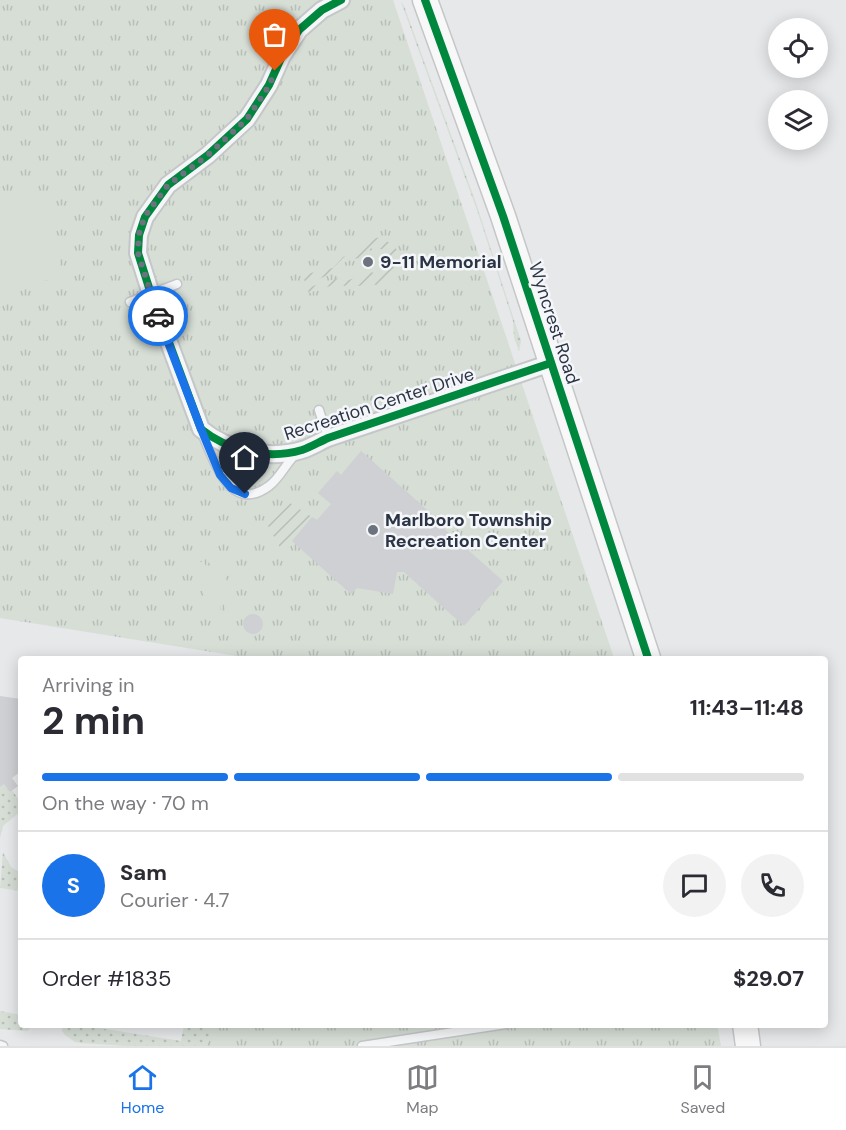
<!DOCTYPE html>
<meta charset="utf-8">
<style>
body{margin:0;font-family:"DM Sans",sans-serif;background:#f2f2f3;color:#2b2b33;height:100vh;display:flex;flex-direction:column;font-size:22px;white-space:nowrap}
*{box-sizing:border-box;margin:0}
p{font-size:20px;color:#7c7c81}
.icon{flex:none;width:33px;height:33px;fill:none;stroke:currentColor;stroke-width:2;stroke-linecap:round;stroke-linejoin:round}
.map{position:relative;flex:1;overflow:hidden}
.drawer{position:absolute;left:18px;top:656px;width:810px;height:372px;display:flex;flex-direction:column;background:#fff;border-radius:6px;box-shadow:0 3px 15px #0003}
.drawer>*{flex:none}
.buttons{position:absolute;left:768px;top:18px;display:grid;gap:12px}
.buttons a{display:grid;place-items:center;width:60px;height:60px;border-radius:50%;background:#fff;box-shadow:0 3px 15px #0003;font-size:30px}
.pin{position:absolute;display:grid;place-items:center;width:51px;height:51px;color:#fff;margin:-62px -26px;border-radius:50% 50% 50% 0;rotate:-45deg;box-shadow:0 0 6px #0007}
.pin .icon{rotate:45deg}
.courier{position:absolute;display:grid;place-items:center;width:60px;height:60px;margin:-30px;border:4px solid #1a73e8;border-radius:50%;background:#fff;color:#222;box-shadow:0 2px 8px #0007}
.headline em{font-style:normal;font-weight:700}
.headline div{display:flex;flex-direction:column-reverse}
.headline{display:flex;align-items:center;justify-content:space-between;height:102px;padding:0 24px}
h1{font-size:39px;font-weight:700;line-height:45px}
.bar{display:grid;grid-template-columns:repeat(4,1fr);gap:9px 6px;align-content:center;height:72px;padding:0 24px}
.bar i{height:8px;border-radius:4px;background:#e1e1e2}
.bar .active{background:#1a73e8}
.bar p{grid-column:span 4}
.line{display:flex;align-items:center;gap:15px;padding:0 24px;border-top:2px solid #e1e1e2}
.line div{flex:1}
.round{display:grid;place-items:center;flex:none;width:63px;height:63px;border-radius:32px;background:#f2f2f3}
.tab-bar{display:flex;justify-content:space-around;align-items:center;height:84px;border-top:2px solid #e1e1e2;background:#fff;font-size:16px;color:#7c7c81}
.tab-bar a{display:grid;justify-items:center;gap:3px}
.tab-bar .active{color:#1a73e8}
.map>svg:first-child{display:block}
.grass{fill:url(#grass-dots)}
.park{fill:url(#park-tufts)}
.garden{fill:url(#garden-furrows)}
.pitch{fill:#d6ded6}
.building{fill:#ced0d3}
.lines{fill:none;stroke-linecap:round;stroke-linejoin:round}
.lane-casing{stroke:#c4c6c8;stroke-width:11}
.street-casing{stroke:#c4c6c8;stroke-width:20}
.secondary-casing{stroke:#c4c6c8;stroke-width:27}
.lane{stroke:#f5f6f7;stroke-width:8}
.street{stroke:#f5f6f7;stroke-width:16}
.secondary{stroke:#f8f8f8;stroke-width:24}
.cycleway-casing{stroke:#f4f6f9;stroke-width:11}
.cycleway{stroke:#00873e;stroke-width:8}
.done{stroke:#6c737f;stroke-width:6;stroke-dasharray:0 10.8}
.route{stroke:#1a73e8;stroke-width:8}
.poi-dot{fill:#6c737f;stroke:#f4f6f9;stroke-width:2}
.labels{text-anchor:middle;dominant-baseline:central;stroke-width:5;stroke-linejoin:round;paint-order:stroke}
.poi-label{font-size:18px;font-weight:bold;fill:#2b3445;stroke:#f4f6f9;text-anchor:start}
.street-label{font-size:18px;fill:#2b3445;stroke:#f4f6f9}
</style>
<div class="map">
<svg width="846" height="1046" viewBox="0 0 846 1046">
<defs>
<pattern id="grass-dots" width="8" height="8" patternUnits="userSpaceOnUse" patternTransform="scale(1.5)"><rect width="8" height="8" fill="#d6ded6"/><path d="M2 2h.1M6 6h.1" fill="none" stroke="#b8bfb9" stroke-width="1.8" stroke-linecap="round"/></pattern>
<pattern id="park-tufts" width="24" height="20" patternUnits="userSpaceOnUse" patternTransform="scale(1.5)"><rect width="24" height="20" fill="#d6ded6"/><path d="M3 7l-1-3M5 7V3M7 7l1-3M15 17l-1-3M17 17v-4M19 17l1-3" fill="none" stroke="#b8bfb9"/></pattern>
<pattern id="garden-furrows" width="10" height="10" patternUnits="userSpaceOnUse" patternTransform="scale(1.5)"><rect width="10" height="10" fill="#d6ded6"/><path d="M-1 1l2-2M0 10L10 0M9 11l2-2" fill="none" stroke="#b8bfb9"/></pattern>
</defs>
<rect width="100%" height="100%" fill="#e6e8ea"/>
<!-- grass -->
<g class="grass">
<polygon points="401,2 404,6 476,203 521,341 519,351 514,338 513,321 478,213"/>
<polygon points="4,784 10,792 12,790 21,803 21,811 3,826 0,838 0,787"/>
<polygon points="3,852 11,867 21,873 21,891 0,888"/>
<polygon points="0,1011 21,1015 21,1024 34,1025 27,1031 0,1029"/>
<polygon points="62,1025 80,1025 181,1041 184,1025 242,1025 237,1046 127,1046 82,1043 75,1042 65,1035 62,1031"/>
</g>
<!-- park -->
<g class="park">
<polygon points="0,0 393,0 614,658 249,658 0,618"/>
<polygon points="211,1024 717,1024 721,1046 207,1046"/>
</g>
<!-- garden -->
<g class="garden">
<path d="M382,237L400,252C401,267 398,282 382,287C370,281 359,288 347,286C343,286 340,284 337,283C327,288 319,289 309,293L307,288L338,278L346,281L370,272L379,274L385,271L390,264V256L386,251L375,247L370,249L364,258H358L342,263L336,272L306,284L302,275L333,268L343,257L359,249L369,239Z"/>
<polygon points="290,503 312,517 282,551 266,522"/>
</g>
<!-- pitch -->
<g class="pitch">
<polygon points="52,191 61,279 0,285 0,196"/>
<polygon points="218,555 236,608 226,612 208,559"/>
<polygon points="204,561 222,613 212,617 194,564"/>
</g>
<!-- building -->
<g class="building">
<polygon points="361,451 435,517 433,519 503,581 464,626 404,572 397,572 393,594 357,588 351,594 292,541 312,517 317,520 331,504 318,493 337,471 341,475"/>
<circle cx="253" cy="624" r="10"/>
<polygon points="0,696 21,699 21,768 20,772 12,778 18,786 10,792 4,784 0,787"/>
</g>
<g class="lines">
<!-- lane casing -->
<g class="lane-casing">
<g id="lane">
<polyline points="130,302 177,284"/>
<polyline points="319,410 328,438"/>
<path d="M202,433C214,460 230,515 269,486C280,478 286,463 296,454"/>
<polyline points="0,1045 3,1046"/>
<polyline points="362,1046 506,1024"/>
</g>
</g>
<!-- street casing -->
<g class="street-casing">
<path id="street" d="M341,0L322,10L299,30L282,56L269,85L247,119L208,155L168,185L145,217L139,235L138,253L151,294L201,429C228,451 268,460 302,450C311,447 319,442 328,438L551,363"/>
</g>
<!-- secondary casing -->
<g class="secondary-casing">
<g id="secondary">
<polyline points="425,0 503,216 648,658"/>
<polyline points="745,1024 748,1046"/>
</g>
</g>
<!-- lane -->
<use href="#lane" class="lane"/>
<!-- street -->
<use href="#street" class="street"/>
<!-- secondary -->
<use href="#secondary" class="secondary"/>
<!-- cycleway casing -->
<g class="cycleway-casing">
<g id="cycleway">
<path d="M341,0L322,10L299,30L282,56L269,85L247,119L208,155L168,185L145,217L139,235L138,253L151,294L201,429C228,451 268,460 302,450C311,447 319,442 328,438L551,363"/>
<polyline points="425,0 503,216 648,658"/>
</g>
</g>
<!-- cycleway -->
<use href="#cycleway" class="cycleway"/>
</g>
<g class="lines">
<!-- done -->
<polyline class="done" points="158,316 138,253 139,234 145,216 168,185 208,155 247,119 269,86 275,71"/>
<!-- route -->
<polyline class="route" points="158,316 201,429 220,475 231,488 245,494"/>
</g>
<!-- markers -->
<g class="poi-dot">
<circle cx="368" cy="262" r="6"/>
<circle cx="373" cy="530" r="6"/>
</g>
<g class="labels">
<!-- poi labels -->
<g class="poi-label">
<text x="380" y="262">9-11 Memorial</text>
<text x="385" y="520">Marlboro Township<tspan x="385" dy="21">Recreation Center</tspan></text>
</g>
<!-- street labels -->
<g class="street-label">
<text transform="translate(554 323) rotate(72)">Wyncrest Road</text>
<text transform="translate(379 404) rotate(-18)">Recreation Center Drive</text>
</g>
</g>
</svg>
<div class="buttons">
<a><svg class="icon" aria-label="locate" viewBox="0 0 24 24"><circle cx="12" cy="12" r="6"/><path d="M12 2v4M12 18v4M2 12h4M18 12h4"/></svg></a>
<a><svg class="icon" aria-label="layers" viewBox="0 0 24 24"><path d="M12 4l9 5-9 5-9-5zM3 14l9 5 9-5"/></svg></a>
</div>
<div class="pin" style="left:275px;top:71px;background:#ea580c"><svg class="icon" aria-label="bag" viewBox="0 0 24 24"><path d="M5 8h14l-1 12H6zM9 8a3 3 0 0 1 6 0"/></svg></div>
<div class="pin" style="left:245px;top:494px;background:#1f2937"><svg class="icon" aria-label="home" viewBox="0 0 24 24"><path d="M3 11l9-7 9 7M6 9v11h12V9"/></svg></div>
<div class="courier" style="left:158px;top:316px"><svg class="icon" aria-label="car" viewBox="0 0 24 24"><path d="M5 17H2v-5l4-1 3-4h7l3 4 3 1v5h-3M9 17h6M6 11h13"/><circle cx="7" cy="17" r="2"/><circle cx="17" cy="17" r="2"/></svg></div>
<section class="drawer">
<div class="headline"><div><h1>2 min</h1><p>Arriving in</p></div><em>11:43–11:48</em></div>
<div class="bar"><i class="active"></i><i class="active"></i><i class="active"></i><i></i><p>On the way · 70 m</p></div>
<div class="line" style="height:108px"><b class="round" style="background:#1a73e8;color:#fff">S</b><div><b>Sam</b><p>Courier · 4.7</p></div><a class="round"><svg class="icon" aria-label="chat" viewBox="0 0 24 24"><path d="M4 5h16v11H9l-5 4z"/></svg></a><a class="round"><svg class="icon" aria-label="phone" viewBox="0 0 24 24"><path d="M5 4h4l2 5-3 2q2 4 5 5l2-3 5 2v4C11 20 4 13 5 4z"/></svg></a></div>
<div class="line" style="height:78px"><div>Order #1835</div><b>$29.07</b></div>
</section>
</div>
<nav class="tab-bar">
<a class="active"><svg class="icon" aria-label="home" viewBox="0 0 24 24"><path d="M3 11l9-7 9 7M6 9v11h12V9"/></svg>Home</a>
<a><svg class="icon" aria-label="map" viewBox="0 0 24 24"><path d="M3 6l6-2 6 2 6-2v14l-6 2-6-2-6 2zM9 4v14M15 6v14"/></svg>Map</a>
<a><svg class="icon" aria-label="saved" viewBox="0 0 24 24"><path d="M7 4h10v16l-5-4-5 4z"/></svg>Saved</a>
</nav>
